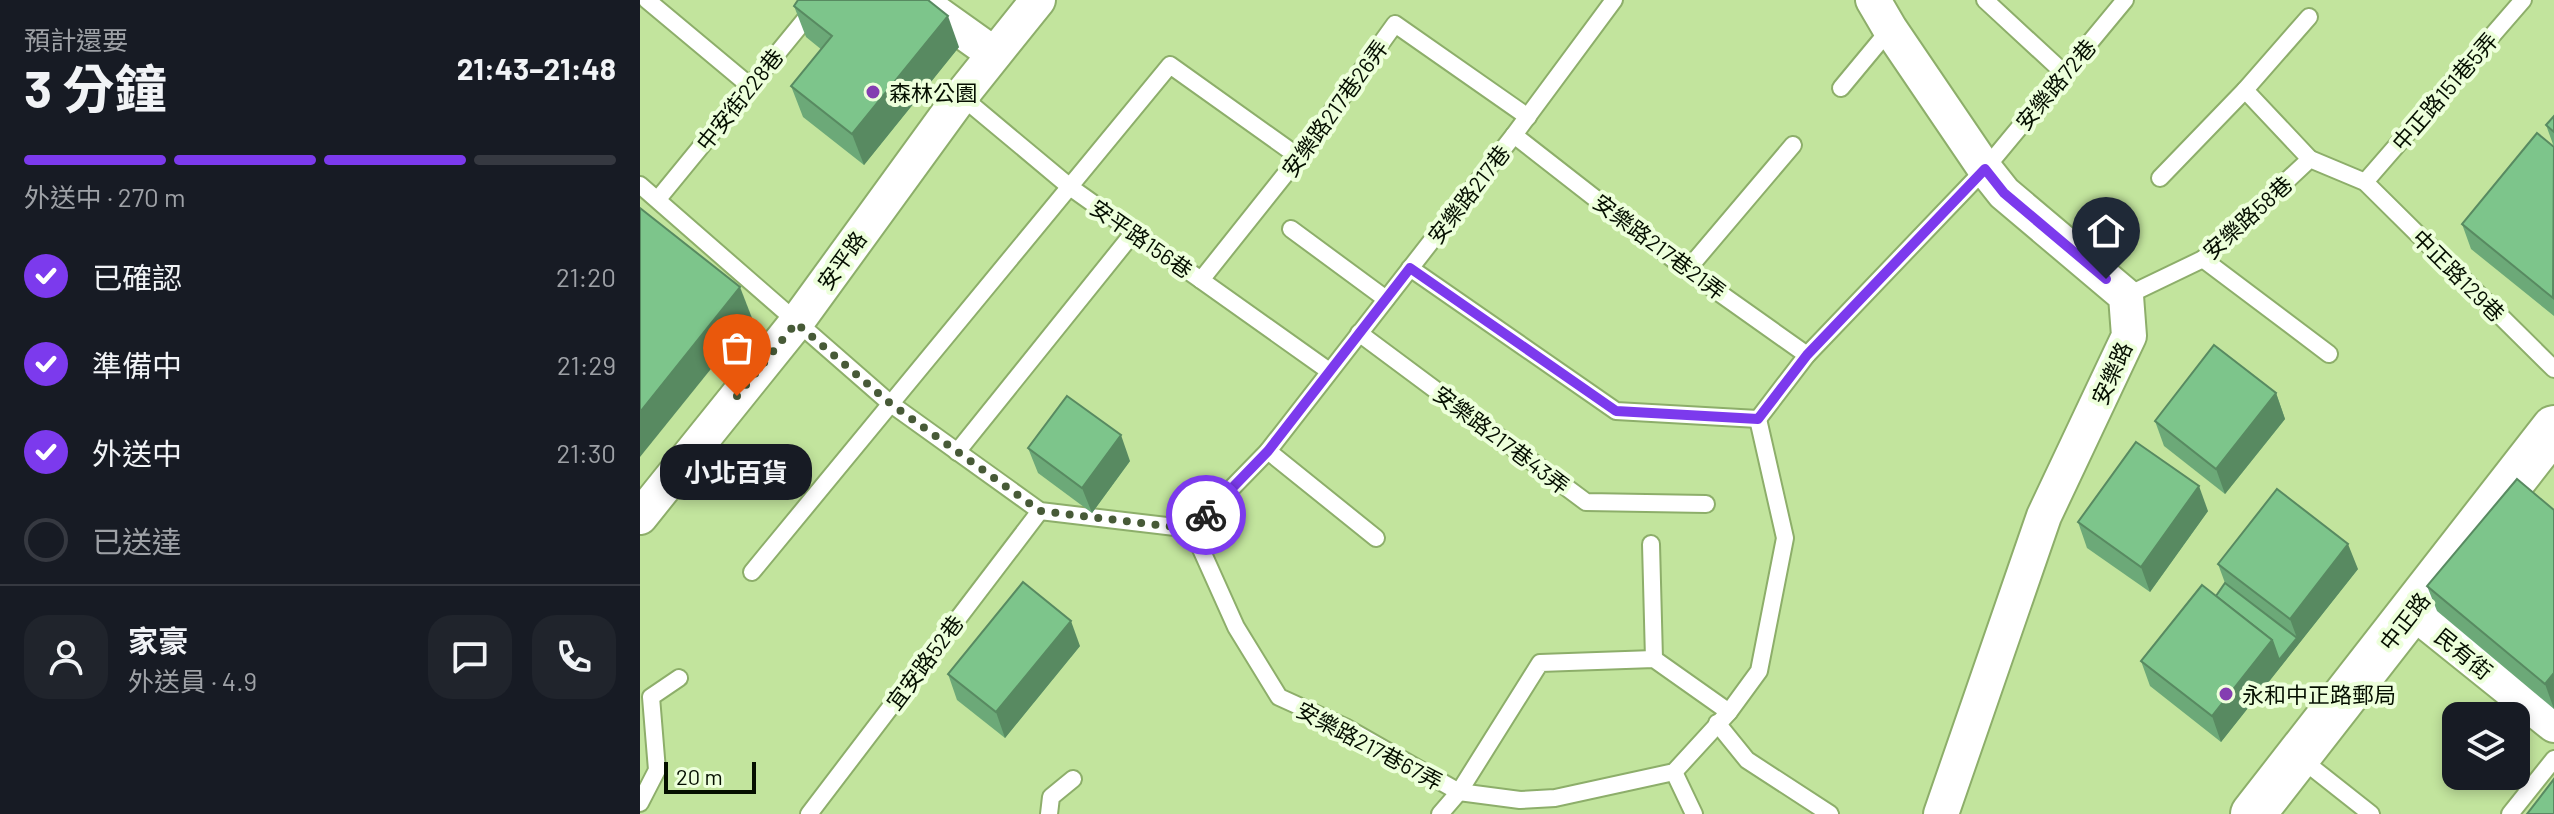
<!DOCTYPE html>
<html lang="zh-TW">
<meta charset="utf-8">
<style>
body{margin:0;font-family:Barlow,"Noto Sans TC",sans-serif;background:#20242c;color:#f1f3f6;height:100vh;display:flex;flex-direction:column;font-size:30px;white-space:nowrap}
*{box-sizing:border-box;margin:0}
p{font-size:26px;color:#9ea1a6}
.icon{flex:none;width:44px;height:44px;fill:none;stroke:currentColor;stroke-width:2;stroke-linecap:round;stroke-linejoin:round}
.map{position:relative;flex:1;overflow:hidden}
.panel{display:flex;flex-direction:column;background:#171b24;width:640px}
.panel>*{flex:none}
.buttons{position:absolute;left:1802px;top:702px;display:grid;gap:16px}
.buttons a{display:grid;place-items:center;width:88px;height:88px;border-radius:16px;background:#171b24;box-shadow:0 4px 12px #0003;font-size:40px}
.scale{position:absolute;left:24px;bottom:20px;width:92px;box-sizing:border-box;padding-left:8px;border:4px solid #050f00;border-top:0;font-size:22px;line-height:28px;white-space:nowrap;color:#050f00;-webkit-text-stroke:6px #edffdb;paint-order:stroke}
.pin{position:absolute;display:grid;place-items:center;width:68px;height:68px;color:#fff;margin:-82px -34px;border-radius:50% 50% 50% 0;rotate:-45deg;box-shadow:0 0 8px #0007}
.pin .icon{rotate:45deg}
.courier{position:absolute;display:grid;place-items:center;width:80px;height:80px;margin:-40px;border:6px solid #7c3aed;border-radius:50%;background:#fff;color:#222;box-shadow:0 2px 10px #0007}
.bubble{position:absolute;height:56px;border-radius:24px;background:#171b24;box-shadow:0 4px 12px #0003;font-size:26px;font-weight:700;line-height:56px;text-align:center}
.headline em{font-style:normal;font-weight:700}
.headline div{display:flex;flex-direction:column-reverse}
.headline{display:flex;align-items:center;justify-content:space-between;height:136px;padding:0 24px}
h1{font-size:52px;font-weight:700;line-height:60px}
.bar{display:grid;grid-template-columns:repeat(4,1fr);gap:12px 8px;align-content:center;height:96px;padding:0 24px}
.bar i{height:10px;border-radius:6px;background:#363941}
.bar .on{background:#7c3aed}
.bar p{grid-column:span 4}
.line{display:flex;align-items:center;gap:20px;padding:0 24px;border-top:2px solid #363941}
.line div{flex:1}
.round{display:grid;place-items:center;flex:none;width:84px;height:84px;border-radius:24px;background:#20242c}
ol{padding:0 24px;list-style:none}
li{display:flex;align-items:center;gap:24px;height:88px}
li p{margin-inline-start:auto}
li .icon{padding:8px;border-radius:50%;background:#7c3aed;color:#fff;stroke-width:4}
li:last-child{color:#9ea1a6}
li i{width:44px;height:44px;border:4px solid #363941;border-radius:50%}
main{display:flex;flex:1;min-height:0}
.map>svg:first-child{display:block}
.lines{fill:none;stroke-linecap:round;stroke-linejoin:round}
.lane-casing{stroke:#8dae6a;stroke-width:20}
.street-casing{stroke:#8dae6a;stroke-width:38}
.secondary-casing{stroke:#8dae6a;stroke-width:48}
.lane{stroke:#fff;stroke-width:16}
.street{stroke:#fff;stroke-width:34}
.secondary{stroke:#fff;stroke-width:44}
.wall{fill:#6ca978}
.shaded-wall{fill:#588a61}
.building{fill:#7dc58b;stroke:#588a61;stroke-width:2}
.done{stroke:#475a37;stroke-width:8;stroke-dasharray:0 14.4}
.route{stroke:#7c3aed;stroke-width:10}
.poi-dot{fill:#843eb1;stroke:#edffdb;stroke-width:3}
.labels{text-anchor:middle;dominant-baseline:central;stroke-width:8;stroke-linejoin:round;paint-order:stroke}
.street-label{font-size:22px;fill:#050f00;stroke:#edffdb}
.poi-label{font-size:22px;fill:#050f00;stroke:#edffdb;text-anchor:start}
</style>
<main>
<section class="panel">
<div class="headline"><div><h1>3 分鐘</h1><p>預計還要</p></div><em>21:43–21:48</em></div>
<div class="bar"><i class="on"></i><i class="on"></i><i class="on"></i><i></i><p>外送中 · 270 m</p></div>
<ol>
<li><svg class="icon" aria-label="check" viewBox="0 0 24 24"><path d="M5 12l5 5 9-10"/></svg>已確認<p>21:20</p></li>
<li><svg class="icon" aria-label="check" viewBox="0 0 24 24"><path d="M5 12l5 5 9-10"/></svg>準備中<p>21:29</p></li>
<li><svg class="icon" aria-label="check" viewBox="0 0 24 24"><path d="M5 12l5 5 9-10"/></svg>外送中<p>21:30</p></li>
<li><i></i>已送達</li>
</ol>
<div class="line" style="height:144px"><a class="round"><svg class="icon" aria-label="person" viewBox="0 0 24 24"><circle cx="12" cy="8" r="4"/><path d="M4 21q1-7 8-7t8 7"/></svg></a><div><b>家豪</b><p>外送員 · 4.9</p></div><a class="round"><svg class="icon" aria-label="chat" viewBox="0 0 24 24"><path d="M4 5h16v11H9l-5 4z"/></svg></a><a class="round"><svg class="icon" aria-label="phone" viewBox="0 0 24 24"><path d="M5 4h4l2 5-3 2q2 4 5 5l2-3 5 2v4C11 20 4 13 5 4z"/></svg></a></div>
</section>
<div class="map">
<svg width="1914" height="814" viewBox="0 0 1914 814">
<rect width="100%" height="100%" fill="#c2e49d"/>
<g class="lines">
<!-- lane casing -->
<g class="lane-casing">
<g id="lane">
<polyline points="7,0 110,86"/>
<polyline points="1345,0 1424,73"/>
<polyline points="1201,88 1250,29"/>
<polyline points="1605,90 1669,17"/>
<polyline points="321,96 430,187 689,371"/>
<polyline points="874,135 1047,270 1167,355"/>
<polyline points="1520,178 1605,90 1670,159"/>
<polyline points="1725,182 1883,0"/>
<polyline points="0,185 251,404 400,511 552,529"/>
<polyline points="18,199 181,0"/>
<polyline points="651,229 746,299"/>
<polyline points="1563,259 1689,354"/>
<polyline points="770,268 976,411 1118,419"/>
<polyline points="1047,270 1153,145"/>
<polyline points="561,280 659,157 755,24 888,117"/>
<polyline points="1486,296 1563,259 1670,159 1725,182 1914,369"/>
<polyline points="719,333 946,502 1066,504"/>
<polyline points="1118,419 1167,355 1345,169 1485,0"/>
<polyline points="628,451 736,538"/>
<polyline points="317,452 494,232"/>
<polyline points="552,529 596,627 639,697 705,727 819,792 880,800 915,798 1034,772 1089,712 1119,671 1145,538 1118,419"/>
<polyline points="552,529 628,451 874,135 974,0"/>
<polyline points="1011,544 1014,659"/>
<polyline points="112,572 530,65 659,157"/>
<polyline points="1077,723 1107,760 1190,814"/>
<polyline points="1660,758 1731,814"/>
<polyline points="1034,772 1054,814"/>
<polyline points="0,803 17,770 11,697 39,678"/>
<polyline points="169,814 400,511"/>
<polyline points="409,814 411,797 433,779"/>
<polyline points="800,814 819,792 900,663 1014,659 1089,712"/>
<polyline points="1870,814 1914,759"/>
</g>
</g>
<!-- street casing -->
<g class="street-casing">
<g id="street">
<polyline points="278,0 354,54"/>
<polyline points="1233,0 1250,29 1345,169 1364,193 1486,296 1489,336 1404,516 1301,814"/>
<polyline points="0,517 156,323 321,96 398,0"/>
<polyline points="1772,611 1914,725"/>
</g>
</g>
<!-- secondary casing -->
<g class="secondary-casing">
<polyline id="secondary" points="1613,814 1914,428"/>
</g>
<!-- lane -->
<use href="#lane" class="lane"/>
<!-- street -->
<use href="#street" class="street"/>
<!-- secondary -->
<use href="#secondary" class="secondary"/>
</g>
<!-- wall -->
<g class="wall">
<polygon points="154,6 319,47 224,165 163,117 151,86 182,50 166,37"/>
<polygon points="1914,116 1914,316 1831,249 1822,224 1914,147 1906,125"/>
<polygon points="1636,393 1645,419 1585,494 1524,446 1515,421"/>
<polygon points="388,448 490,461 452,513 398,473"/>
<polygon points="1914,510 1914,709 1797,611 1787,586"/>
<polygon points="1568,511 1510,592 1447,548 1438,522"/>
<polygon points="1578,564 1718,569 1581,742 1510,686 1501,661 1576,596 1585,583"/>
<polygon points="440,646 365,738 317,700 308,674"/>
</g>
<!-- shaded-wall -->
<g class="shaded-wall">
<polygon points="308,16 319,47 224,165 212,134"/>
<polygon points="100,287 112,318 0,457 0,412"/>
<polygon points="1636,393 1645,419 1585,494 1576,469"/>
<polygon points="481,435 490,461 452,513 442,488"/>
<polygon points="1559,486 1568,511 1510,592 1501,567"/>
<polygon points="1708,544 1718,569 1581,742 1572,716 1632,640 1657,638 1650,619"/>
<polygon points="431,621 440,646 365,738 356,712"/>
<polygon points="1914,673 1914,709 1905,684"/>
</g>
<!-- building -->
<g class="building">
<polygon points="158,0 288,0 308,16 212,134 151,86 192,36 154,6"/>
<polygon points="1914,116 1914,132 1906,125"/>
<polygon points="1897,133 1914,147 1913,298 1822,224"/>
<polygon points="0,208 100,287 0,412"/>
<polygon points="1574,345 1636,393 1576,469 1515,421"/>
<polygon points="427,396 481,435 442,488 388,448"/>
<polygon points="1496,442 1559,486 1501,567 1438,522"/>
<polygon points="1877,479 1914,510 1914,673 1905,684 1787,586"/>
<polygon points="1637,489 1708,544 1650,619 1578,564"/>
<polygon points="383,582 431,621 356,712 308,674"/>
<polygon points="1585,583 1657,638 1639,660 1632,640 1576,596"/>
<polygon points="1562,585 1632,640 1572,716 1501,661"/>
<polygon points="1914,779 1914,814 1887,814"/>
</g>
<g class="lines">
<!-- done -->
<polyline class="done" points="97,396 156,323 251,404 400,511 552,529 566,515"/>
<!-- route -->
<polyline class="route" points="566,515 628,451 770,268 976,411 1118,419 1167,355 1345,169 1364,193 1466,279"/>
</g>
<!-- markers -->
<g class="poi-dot">
<circle cx="233" cy="92" r="8"/>
<circle cx="1586" cy="694" r="8"/>
</g>
<g class="labels">
<!-- street labels -->
<g class="street-label">
<text transform="translate(1415 84) rotate(-50)">安樂路72巷</text>
<text transform="translate(1804 91) rotate(-49)">中正路151巷5弄</text>
<text transform="translate(99 99) rotate(-51)">中安街228巷</text>
<text transform="translate(694 108) rotate(-54)">安樂路217巷26弄</text>
<text transform="translate(828 194) rotate(-52)">安樂路217巷</text>
<text transform="translate(1607 217) rotate(-42)">安樂路58巷</text>
<text transform="translate(502 238) rotate(35)">安平路156巷</text>
<text transform="translate(1020 246) rotate(37)">安樂路217巷21弄</text>
<text transform="translate(201 260) rotate(-54)">安平路</text>
<text transform="translate(1819 275) rotate(45)">中正路129巷</text>
<text transform="translate(1471 373) rotate(-66)">安樂路</text>
<text transform="translate(862 439) rotate(37)">安樂路217巷43弄</text>
<text transform="translate(1764 621) rotate(-52)">中正路</text>
<text transform="translate(1824 653) rotate(39)">民有街</text>
<text transform="translate(284 662) rotate(-53)">宜安路52巷</text>
<text transform="translate(730 745) rotate(28)">安樂路217巷67弄</text>
</g>
<!-- poi labels -->
<g class="poi-label">
<text x="249" y="92">森林公園</text>
<text x="1602" y="694">永和中正路郵局</text>
</g>
</g>
</svg>
<div class="buttons">
<a><svg class="icon" aria-label="layers" viewBox="0 0 24 24"><path d="M12 4l9 5-9 5-9-5zM3 14l9 5 9-5"/></svg></a>
</div>
<div class="scale">20 m</div>
<div class="pin" style="left:97px;top:396px;background:#ea580c"><svg class="icon" aria-label="bag" viewBox="0 0 24 24"><path d="M5 8h14l-1 12H6zM9 8a3 3 0 0 1 6 0"/></svg></div>
<div class="pin" style="left:1466px;top:279px;background:#1f2937"><svg class="icon" aria-label="home" viewBox="0 0 24 24"><path d="M3 11l9-7 9 7M6 9v11h12V9"/></svg></div>
<div class="courier" style="left:566px;top:515px"><svg class="icon" aria-label="bike" viewBox="0 0 24 24"><circle cx="6" cy="16" r="4"/><circle cx="18" cy="16" r="4"/><path d="M6 16l4-8h5l3 8M10 8l3 8H6M13 5h3"/></svg></div>
<div class="bubble" style="left:20px;top:444px;width:152px">小北百貨</div>
</div>
</main>
